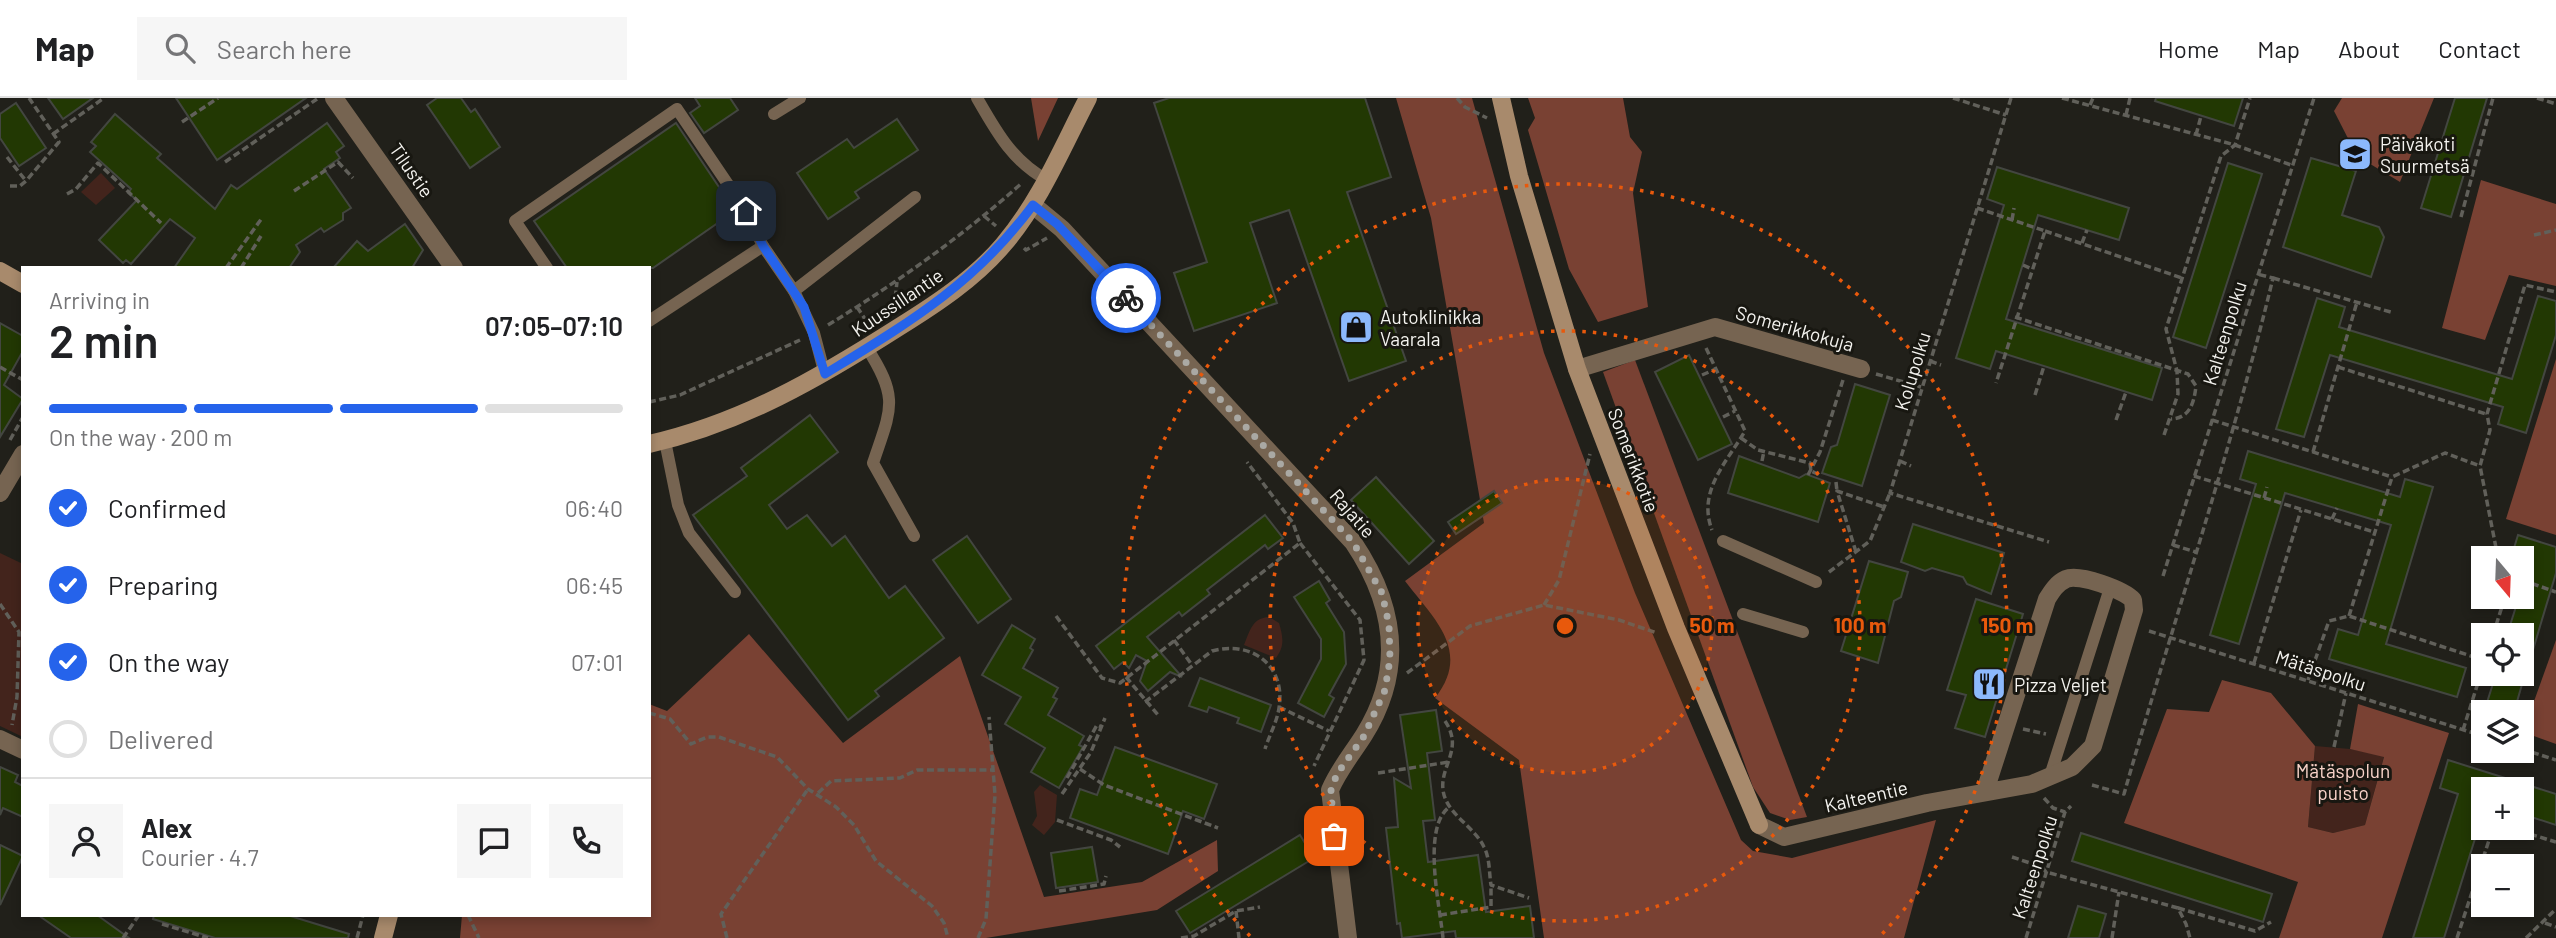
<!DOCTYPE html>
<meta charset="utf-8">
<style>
body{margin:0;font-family:Barlow,sans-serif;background:#f6f6f6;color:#202124;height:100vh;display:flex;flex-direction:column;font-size:26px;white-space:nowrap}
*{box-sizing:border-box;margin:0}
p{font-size:23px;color:#757577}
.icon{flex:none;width:38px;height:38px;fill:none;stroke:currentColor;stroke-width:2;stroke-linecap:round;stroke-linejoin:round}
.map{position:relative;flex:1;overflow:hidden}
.details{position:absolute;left:21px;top:168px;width:630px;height:651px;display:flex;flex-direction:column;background:#fff;border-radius:0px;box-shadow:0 4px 10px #0003}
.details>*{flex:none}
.needle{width:46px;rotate:161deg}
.tools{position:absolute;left:2471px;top:448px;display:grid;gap:14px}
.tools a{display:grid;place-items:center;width:63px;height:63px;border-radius:0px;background:#fff;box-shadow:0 4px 10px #0003;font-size:35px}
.pin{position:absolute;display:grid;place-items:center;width:60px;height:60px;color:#fff;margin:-30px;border-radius:14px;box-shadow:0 4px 10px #0006}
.courier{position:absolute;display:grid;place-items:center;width:70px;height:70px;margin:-35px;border:5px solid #2563eb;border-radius:50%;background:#fff;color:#222;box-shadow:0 2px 9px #0007}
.head em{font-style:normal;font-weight:600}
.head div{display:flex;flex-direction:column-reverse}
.head{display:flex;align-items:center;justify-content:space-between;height:119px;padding:0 28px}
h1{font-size:46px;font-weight:600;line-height:52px}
.bar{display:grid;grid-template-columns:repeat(4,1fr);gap:10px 7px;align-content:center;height:84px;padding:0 28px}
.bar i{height:9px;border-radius:5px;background:#e0e0e0}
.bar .current{background:#2563eb}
.bar p{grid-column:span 4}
.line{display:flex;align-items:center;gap:18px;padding:0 28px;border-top:2px solid #e0e0e0}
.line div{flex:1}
.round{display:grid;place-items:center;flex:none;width:74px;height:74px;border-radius:0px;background:#f6f6f6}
ol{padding:0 28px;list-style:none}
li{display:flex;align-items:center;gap:21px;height:77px}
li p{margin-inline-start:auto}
li .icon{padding:7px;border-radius:50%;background:#2563eb;color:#fff;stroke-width:4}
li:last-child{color:#757577}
li i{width:38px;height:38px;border:4px solid #e0e0e0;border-radius:50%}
header{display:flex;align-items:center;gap:42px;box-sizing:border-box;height:98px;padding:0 35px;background:#fff;border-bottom:2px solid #e0e0e0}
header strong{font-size:33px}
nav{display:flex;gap:38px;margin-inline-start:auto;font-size:24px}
.search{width:490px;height:63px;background:#f6f6f6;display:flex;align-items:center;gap:18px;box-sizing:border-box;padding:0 24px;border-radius:0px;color:#757577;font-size:26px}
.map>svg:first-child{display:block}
.green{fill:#43241c}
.forest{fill:#794133}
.building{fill:#223803;stroke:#434640;stroke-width:2}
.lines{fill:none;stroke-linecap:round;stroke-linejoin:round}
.path{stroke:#61605a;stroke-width:3.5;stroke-dasharray:7 3.5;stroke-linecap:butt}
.lane{stroke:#766451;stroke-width:12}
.street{stroke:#766451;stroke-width:18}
.secondary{stroke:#a88a6c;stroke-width:18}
.done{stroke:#aaa9a4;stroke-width:7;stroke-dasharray:0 12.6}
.route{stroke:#2563eb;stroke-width:9}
.ring{fill:none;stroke:#e8590c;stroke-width:3.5;stroke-dasharray:3.5 7}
.labels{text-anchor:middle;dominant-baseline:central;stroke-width:6;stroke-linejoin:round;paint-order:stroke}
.poi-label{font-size:19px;fill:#f4f3ef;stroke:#181711;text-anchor:start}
.street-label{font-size:19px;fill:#f4f3ef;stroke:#181711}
.park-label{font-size:19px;fill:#f8d3c9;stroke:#181711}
.centre{fill:#e8590c;stroke:#181711;stroke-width:3.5}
.ring-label{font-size:21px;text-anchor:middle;font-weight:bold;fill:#e8590c;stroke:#181711;stroke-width:6;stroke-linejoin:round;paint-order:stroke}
</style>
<header>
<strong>Map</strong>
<div class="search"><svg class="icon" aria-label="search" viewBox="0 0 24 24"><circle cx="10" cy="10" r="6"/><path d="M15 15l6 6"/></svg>Search here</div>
<nav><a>Home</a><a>Map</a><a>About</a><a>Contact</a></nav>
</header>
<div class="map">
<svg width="2556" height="840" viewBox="0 0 2556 840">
<rect width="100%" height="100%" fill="#21201a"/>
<!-- green -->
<g class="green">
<polygon points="101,75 115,90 96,107 81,94"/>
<polygon points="0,455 23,466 23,639 0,628"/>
<path d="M1269,519L1279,525C1283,539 1285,548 1276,560L1244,547C1250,533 1252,520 1269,519Z"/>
<polygon points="2315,648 2350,651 2384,658 2365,727 2333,735 2308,729"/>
<polygon points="1040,687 1057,697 1055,724 1044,737 1032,727 1037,718 1034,694"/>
</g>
<!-- forest -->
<g class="forest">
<polygon points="1031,0 1058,0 1038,43"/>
<path d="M1396,0H1472L1544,255L1635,495L1741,742L1753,753L1792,760L1936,722L1904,840H1544L1519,662L1435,600C1472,553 1434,521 1405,483L1484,425L1431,120Z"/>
<polygon points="1528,0 1623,0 1630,39 1642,54 1633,95 1648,209 1598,224 1569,171 1528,32 1535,20"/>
<polygon points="2342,0 2434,0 2400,84 2357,58 2334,13"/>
<polygon points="2481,82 2556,106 2556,188 2509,177 2485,242 2442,230"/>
<polygon points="2556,261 2556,437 2506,421"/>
<polygon points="1635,262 1807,719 1790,722 1770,715 1753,689 1603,274"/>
<polygon points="749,536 843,645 960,558 1044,799 1142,784 1217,742 1218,773 1157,812 986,840 460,840 462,817 649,817 649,606 667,613"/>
<polygon points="2556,542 2556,646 2523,634"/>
<polygon points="2222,582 2271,595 2315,648 2308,729 2333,735 2365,727 2384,659 2350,651 2358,606 2449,635 2382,840 2279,840 2298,784 2124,725 2167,611 2209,614"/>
</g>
<!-- building -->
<g class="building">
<polygon points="48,0 93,0 63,21"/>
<polygon points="176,0 306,0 217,62"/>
<polygon points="437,0 461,0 471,14 475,11 500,49 470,70 427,7"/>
<polygon points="695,0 730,0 738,12 704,35 690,15 700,8"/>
<polygon points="1169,0 1365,0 1391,79 1347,94 1406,263 1349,283 1289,112 1250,125 1277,205 1194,233 1174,175 1207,164 1154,5"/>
<polygon points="2156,0 2243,0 2234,28 2155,3"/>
<polygon points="2455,0 2487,0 2451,119 2421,110"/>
<polygon points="16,5 46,50 19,68 0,40 0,16"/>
<polygon points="115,16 161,56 157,60 215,111 231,87 237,91 327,25 344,48 336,54 340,60 324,71 351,110 343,115 343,122 324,134 321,130 296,147 300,154 289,170 174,170 195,140 170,121 131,166 126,162 123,165 99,142 137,102 128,95 131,91 90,54 96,48 91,44"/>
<polygon points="897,21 918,52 855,94 859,100 828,121 797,75 847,41 854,50"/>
<polygon points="676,25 735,113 653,170 567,170 534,123"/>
<polygon points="2311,60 2356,73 2342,117 2379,129 2384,139 2371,179 2283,149"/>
<polygon points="2228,65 2262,76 2206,250 2173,239"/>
<polygon points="1997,69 2129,110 2119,142 2038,117 2006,221 2162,270 2152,302 1996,253 1990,271 1956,260 2004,107 1987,101"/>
<polygon points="405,126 423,152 412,170 333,170 357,143 368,153"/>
<polygon points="2538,198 2556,203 2556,237 2526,335 2498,326 2503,309 2330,257 2304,339 2276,331 2317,200 2345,209 2339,229 2512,281"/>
<polygon points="0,225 23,238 23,253 4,287 23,301 0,339"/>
<polygon points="1689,257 1732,346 1698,362 1655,274"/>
<polygon points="1855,286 1890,297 1862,388 1822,375 1831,349 1837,347"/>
<polygon points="810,317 838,354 769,407 787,431 807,417 832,448 845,438 889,500 905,488 944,540 875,593 879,598 848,622 693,417 747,378 741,370"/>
<polygon points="2248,353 2400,399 2405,381 2433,389 2386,546 2466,570 2457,599 2329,561 2338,531 2358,537 2391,427 2285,395 2239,546 2210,537 2256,386 2240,381"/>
<polygon points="1739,358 1799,380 1806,376 1830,385 1818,424 1728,395"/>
<polygon points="1376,379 1434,443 1409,466 1351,402"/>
<polygon points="1494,393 1502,405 1456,436 1448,424"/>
<polygon points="1265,417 1283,440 1268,451 1265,447 1207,492 1210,496 1182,518 1179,514 1147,539 1182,579 1170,574 1148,593 1140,583 1147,563 1136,557 1129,570 1123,564 1114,571 1096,548"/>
<polygon points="1913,426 2004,455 1991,496 1967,486 1963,479 1932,470 1925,473 1901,464"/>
<polygon points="2518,437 2556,449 2556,475 2526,575 2522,574 2522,537 2507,537 2519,499 2522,499 2522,460 2511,460"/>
<polygon points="967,438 1011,501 978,525 933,462"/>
<polygon points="1869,463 1908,474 1901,499 1894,503 1878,565 1841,553"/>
<polygon points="1319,483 1330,502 1326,505 1344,534 1346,566 1329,597 1334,600 1324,619 1298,605 1321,561 1321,541 1294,499"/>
<polygon points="1976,501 2023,516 1985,639 1955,630 1966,597 1947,592"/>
<polygon points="1012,527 1035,541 1030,550 1033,552 1023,570 1058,590 1053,599 1057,601 1048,617 1084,638 1079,647 1083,649 1059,690 1031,674 1045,650 1005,626 1021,599 982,577"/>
<polygon points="2496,576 2525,576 2514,614 2484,614"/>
<polygon points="1200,580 1271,607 1261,634 1237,625 1239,620 1209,609 1207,614 1189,608"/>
<polygon points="1436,612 1442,653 1427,655 1435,722 1423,723 1428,764 1478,757 1486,814 1530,808 1534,840 1456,840 1455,833 1402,840 1400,825 1397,826 1386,730 1398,729 1394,680 1411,690 1400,617"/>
<polygon points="1115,649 1217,686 1204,721 1183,713 1168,756 1070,720 1080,691 1097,697"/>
<polygon points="2448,662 2556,696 2556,727 2522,716 2522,691 2483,691 2483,715 2444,840 2413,840 2458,696 2440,690"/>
<polygon points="0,669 18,677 15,684 23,688 23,719 3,710 0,717"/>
<polygon points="2081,735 2272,796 2263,824 2072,763"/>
<polygon points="1300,737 1314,760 1190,835 1176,813"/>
<polygon points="0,747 23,758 0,807"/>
<polygon points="1092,749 1098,784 1056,790 1051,755"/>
<polygon points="2078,808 2106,816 2099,840 2068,840"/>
<polygon points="38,817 97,817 129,840 71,840"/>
<polygon points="154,817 287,817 349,836 348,840 215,840 153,821"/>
</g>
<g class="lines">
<!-- path -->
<g class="path">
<polyline points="1457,0 1465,9 1487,20"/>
<polyline points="1953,0 2006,17"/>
<polyline points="2011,0 1890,395 2049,444"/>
<polyline points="2062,0 2235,47 2291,67"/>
<polyline points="2537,0 2556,6"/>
<polyline points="2090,7 2093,0"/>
<polyline points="2126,17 2130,0"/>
<polyline points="182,24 218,0"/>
<polyline points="53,36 104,0"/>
<polyline points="2196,37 2201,18"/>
<polyline points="7,59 26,83"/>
<polyline points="225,64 317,1"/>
<polyline points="10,88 20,88 26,83 59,44 29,0"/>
<polyline points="294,93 338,64 353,80"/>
<polyline points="67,96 76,91 98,65 161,125"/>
<polyline points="1977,110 2045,133 1996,285"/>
<polyline points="984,118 996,128"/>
<polyline points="2461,119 2493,0"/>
<polyline points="2012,122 2014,110"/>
<polyline points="2045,133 2182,180"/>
<polyline points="2534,137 2556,132"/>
<polyline points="2082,145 2087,132"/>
<polyline points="1024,150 1026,152 1047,140"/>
<polyline points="2023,167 2032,171"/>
<polyline points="226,170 262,120"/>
<polyline points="241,170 261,138"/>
<polyline points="2273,180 2394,215"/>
<polyline points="857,209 869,227"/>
<polyline points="894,210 897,184"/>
<path d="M2015,219L2188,276L2196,288C2194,305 2190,320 2171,321"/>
<path d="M828,227C898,184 961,139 1022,85"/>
<path d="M1706,250L1745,333C1727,364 1697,393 1712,432"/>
<polyline points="1930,263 1941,267"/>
<polyline points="0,269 23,282"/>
<polyline points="2338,269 2486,316"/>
<polyline points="1876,276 1921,289"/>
<polyline points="1702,277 1716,271"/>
<polyline points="2035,297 2044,268"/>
<polyline points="649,304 680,297 800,242"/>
<polyline points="1723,319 1735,313"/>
<polyline points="2116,322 2126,294"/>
<polyline points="2212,322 2392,379"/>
<polyline points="2164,337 2178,296 2177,273 2166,231 2221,58 2235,47 2250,0"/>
<polyline points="1741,340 1758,352 1810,365 1811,373 1822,378"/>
<polyline points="10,342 23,319"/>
<polyline points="2313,354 2357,204"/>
<polyline points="1762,363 1764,353"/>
<polyline points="1900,363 1911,368"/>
<polyline points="1808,377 1820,354 1843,282"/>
<polyline points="2194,378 2374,434"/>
<polyline points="1836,384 1837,393"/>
<polyline points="2264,400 2267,389"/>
<polyline points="2332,421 2337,410"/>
<polyline points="1300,445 1360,522 1364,562 1314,668"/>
<polyline points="2173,447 2196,454"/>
<polyline points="1856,454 1837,393 1884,409"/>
<polyline points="2498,460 2480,368 2490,332 2487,316 2525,187 2556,194"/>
<polyline points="1829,474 1870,443 1890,395"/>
<polyline points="2163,478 2314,0"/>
<polyline points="2522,482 2556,494"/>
<polyline points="0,506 19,534 17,599 12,627"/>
<polyline points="1544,507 1559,482 1590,356"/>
<polyline points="1056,518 1102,580 1120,585 1300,445 1293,425 1247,364"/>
<polyline points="2349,518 2392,379 2445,355 2480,368"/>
<polyline points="2149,533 2483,638"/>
<polyline points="2493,537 2505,499"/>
<polyline points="1174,542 1192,567"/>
<polyline points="2254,565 2301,412"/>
<polyline points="1407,575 1470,528 1544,507 1619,522 1657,535"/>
<polyline points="1126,579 1158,617"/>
<polyline points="2308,582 2329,523 2349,518 2483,562"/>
<path d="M1145,604L1212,553C1251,542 1286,567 1279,610C1277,624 1269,638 1265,651"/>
<polyline points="1279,609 1329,633"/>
<polyline points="649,615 670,621 691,646 707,639 719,639 777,659 808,691 836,709 854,727 876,763 932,808 944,825 948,840"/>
<path d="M1445,623C1464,651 1440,667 1443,692C1446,716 1474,728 1484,749C1490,760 1489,775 1491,787L1529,800"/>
<polyline points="2023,631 2046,636"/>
<polyline points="2463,632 2483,569"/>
<polyline points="2334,649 2346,595"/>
<polyline points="2522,651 2556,662"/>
<polyline points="1080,671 1104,687 1218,730"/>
<polyline points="1378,675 1449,664"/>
<polyline points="1067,680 1097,627 1102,629"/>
<path d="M2092,687L2124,696C2173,524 2231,354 2273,180L2257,176"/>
<polyline points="818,695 831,683 900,680 917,672 993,672"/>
<polyline points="1062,696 1091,654 1105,620"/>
<polyline points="2044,700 2053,710 2065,714"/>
<polyline points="1057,722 1111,742 1120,749"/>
<polyline points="2510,730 2556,744"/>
<polyline points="2012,759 2042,769 2046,774 2178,810 2186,826 2190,840"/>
<polyline points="1059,793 1104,786 1106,778"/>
<polyline points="2178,810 2255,833 2271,824"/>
<polyline points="1236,813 1239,840"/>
<polyline points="468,817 479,840"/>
<polyline points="1440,817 1491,809 1491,787"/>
<polyline points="2545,825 2556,829"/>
<polyline points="162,826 208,840"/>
<polyline points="123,840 139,817"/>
<polyline points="357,840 363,817"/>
<polyline points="727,840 721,816 808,691"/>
<polyline points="978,840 986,821 995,697 989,619"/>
<polyline points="1181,840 1194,838 1236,813 1260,809"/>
<path d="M1443,840C1440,809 1422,732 1448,710"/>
<polyline points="2026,840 2065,714 2071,708"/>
<polyline points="2112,840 2119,794"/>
<polyline points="2457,840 2493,730"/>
<polyline points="2526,840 2556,811"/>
</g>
<!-- lane -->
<g class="lane">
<path d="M977,0C996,33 1012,63 1047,82"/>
<polyline points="774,16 800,0"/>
<polyline points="547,170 515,123 677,11 746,113 763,148 794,193"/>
<polyline points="649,223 763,148"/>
<path d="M867,250C900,301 891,311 873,365L914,438"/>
<polyline points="825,277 814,235 794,193 915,99"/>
<polyline points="665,343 678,407 689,435 735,494"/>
<polyline points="1723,443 1816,484"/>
<polyline points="1743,516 1803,534"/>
<polyline points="2049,681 2110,490"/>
</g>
<!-- street -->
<g class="street">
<polyline points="334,0 454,170"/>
<path d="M1033,107L1062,131L1353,444C1394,505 1406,570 1364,637C1352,656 1339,671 1330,692L1348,840"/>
<polyline points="1577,271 1715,229 1861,271"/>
<polyline points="0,395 23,356"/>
<polyline points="0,641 23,652"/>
<path d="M1759,727L1784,739L1927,705L2032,686L2072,669L2093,648L2134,512L2133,502C2124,492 2079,475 2066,481C2057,485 2052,493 2047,501L1985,693"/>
</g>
<!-- secondary -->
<g class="secondary">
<polyline points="1501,0 1519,78 1577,271 1676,530 1759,727"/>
<polyline points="0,173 23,186"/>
<path d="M649,346C742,325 819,280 899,229C936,206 974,181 1003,147C1040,104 1062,50 1088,0"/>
<polyline points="383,840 389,817"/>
</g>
</g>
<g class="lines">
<!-- done -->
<polyline class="done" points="1126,200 1353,444 1382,495 1389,527 1390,561 1385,592 1364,638 1337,676 1331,692 1334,738"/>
<!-- route -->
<path class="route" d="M746,113L763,148L804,209L825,276C908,225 974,187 1033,107L1057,126L1126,200"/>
</g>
<!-- distance rings -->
<circle cx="1565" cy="528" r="147" fill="#e8590c" fill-opacity=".12"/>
<g class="ring">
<circle cx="1565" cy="528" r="147"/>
<circle cx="1565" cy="528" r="295"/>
<path d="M1250 838A442 442 0 1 1 1880 838"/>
</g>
<!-- icons -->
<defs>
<g id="school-square" transform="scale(1.75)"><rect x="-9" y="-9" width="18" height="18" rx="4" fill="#8cb9fc" stroke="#181711"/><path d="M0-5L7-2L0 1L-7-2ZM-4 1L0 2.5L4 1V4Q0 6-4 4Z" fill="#111"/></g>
<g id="shop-square" transform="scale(1.75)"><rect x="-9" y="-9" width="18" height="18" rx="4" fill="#8cb9fc" stroke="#181711"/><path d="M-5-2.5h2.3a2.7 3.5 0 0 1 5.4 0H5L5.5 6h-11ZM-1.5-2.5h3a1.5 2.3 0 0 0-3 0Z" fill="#111"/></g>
<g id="restaurant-square" transform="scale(1.75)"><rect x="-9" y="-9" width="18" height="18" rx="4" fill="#8cb9fc" stroke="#181711"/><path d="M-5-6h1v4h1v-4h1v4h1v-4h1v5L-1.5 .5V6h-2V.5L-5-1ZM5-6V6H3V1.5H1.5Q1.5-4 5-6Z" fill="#111"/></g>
</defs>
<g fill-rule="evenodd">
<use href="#school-square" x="2355" y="56"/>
<use href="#shop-square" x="1356" y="229"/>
<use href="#restaurant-square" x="1989" y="586"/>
</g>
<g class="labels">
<!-- poi labels -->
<g class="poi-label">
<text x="2380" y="45">Päiväkoti<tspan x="2380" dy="22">Suurmetsä</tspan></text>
<text x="1380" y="218">Autoklinikka<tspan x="1380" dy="22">Vaarala</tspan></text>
<text x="2014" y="586">Pizza Veljet</text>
</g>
<!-- street labels -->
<g class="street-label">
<text transform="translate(412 72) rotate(55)">Tilustie</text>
<text transform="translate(897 204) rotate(-34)">Kuussillantie</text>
<text transform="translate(1795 230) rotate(16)">Somerikkokuja</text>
<text transform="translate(2224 235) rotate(-73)">Kalteenpolku</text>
<text transform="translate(1912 273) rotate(-73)">Kolupolku</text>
<text transform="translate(1634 362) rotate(69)">Somerikkotie</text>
<text transform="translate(1353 415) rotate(49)">Rajatie</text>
<text transform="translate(2321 572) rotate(18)">Mätäspolku</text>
<text transform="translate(1866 698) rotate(-13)">Kalteentie</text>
<text transform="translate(2034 769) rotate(-72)">Kalteenpolku</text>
</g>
<!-- park labels -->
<g class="park-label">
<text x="2343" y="672">Mätäspolun<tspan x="2343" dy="22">puisto</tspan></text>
</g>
</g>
<circle cx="1565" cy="528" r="10" class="centre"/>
<g class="ring-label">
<text x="1712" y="535">50 m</text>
<text x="1860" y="535">100 m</text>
<text x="2007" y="535">150 m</text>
</g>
</svg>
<div class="tools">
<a><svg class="needle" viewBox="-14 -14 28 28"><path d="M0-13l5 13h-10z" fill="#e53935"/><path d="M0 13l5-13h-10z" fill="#757577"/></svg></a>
<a><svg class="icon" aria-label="locate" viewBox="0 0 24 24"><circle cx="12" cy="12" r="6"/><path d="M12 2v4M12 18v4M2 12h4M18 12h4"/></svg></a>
<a><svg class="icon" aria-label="layers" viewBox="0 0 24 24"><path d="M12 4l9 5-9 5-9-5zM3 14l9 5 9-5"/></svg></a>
<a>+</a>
<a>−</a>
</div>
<div class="pin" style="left:1334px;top:738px;background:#ea580c"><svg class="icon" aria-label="bag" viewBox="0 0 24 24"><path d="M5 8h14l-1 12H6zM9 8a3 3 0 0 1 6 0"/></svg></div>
<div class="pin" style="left:746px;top:113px;background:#1f2937"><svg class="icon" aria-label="home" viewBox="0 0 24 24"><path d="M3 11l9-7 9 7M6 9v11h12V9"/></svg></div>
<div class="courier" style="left:1126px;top:200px"><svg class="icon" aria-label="bike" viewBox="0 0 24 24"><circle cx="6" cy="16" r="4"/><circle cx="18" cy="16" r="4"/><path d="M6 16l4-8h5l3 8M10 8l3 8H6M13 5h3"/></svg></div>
<section class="details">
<div class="head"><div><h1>2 min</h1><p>Arriving in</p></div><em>07:05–07:10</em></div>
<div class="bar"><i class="current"></i><i class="current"></i><i class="current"></i><i></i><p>On the way · 200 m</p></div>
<ol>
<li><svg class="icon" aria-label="check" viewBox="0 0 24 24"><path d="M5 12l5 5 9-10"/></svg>Confirmed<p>06:40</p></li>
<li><svg class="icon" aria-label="check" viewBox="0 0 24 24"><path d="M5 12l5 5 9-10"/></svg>Preparing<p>06:45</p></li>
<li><svg class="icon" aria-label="check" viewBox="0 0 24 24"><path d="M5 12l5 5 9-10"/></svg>On the way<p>07:01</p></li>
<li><i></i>Delivered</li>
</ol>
<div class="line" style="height:126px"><a class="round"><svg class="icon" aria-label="person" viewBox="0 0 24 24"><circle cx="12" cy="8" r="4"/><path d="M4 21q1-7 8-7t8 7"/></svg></a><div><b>Alex</b><p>Courier · 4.7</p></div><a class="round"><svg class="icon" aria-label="chat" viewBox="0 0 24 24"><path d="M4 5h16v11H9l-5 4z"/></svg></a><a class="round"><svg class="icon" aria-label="phone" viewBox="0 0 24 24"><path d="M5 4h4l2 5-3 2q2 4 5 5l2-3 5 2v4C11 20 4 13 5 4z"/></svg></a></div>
</section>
</div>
